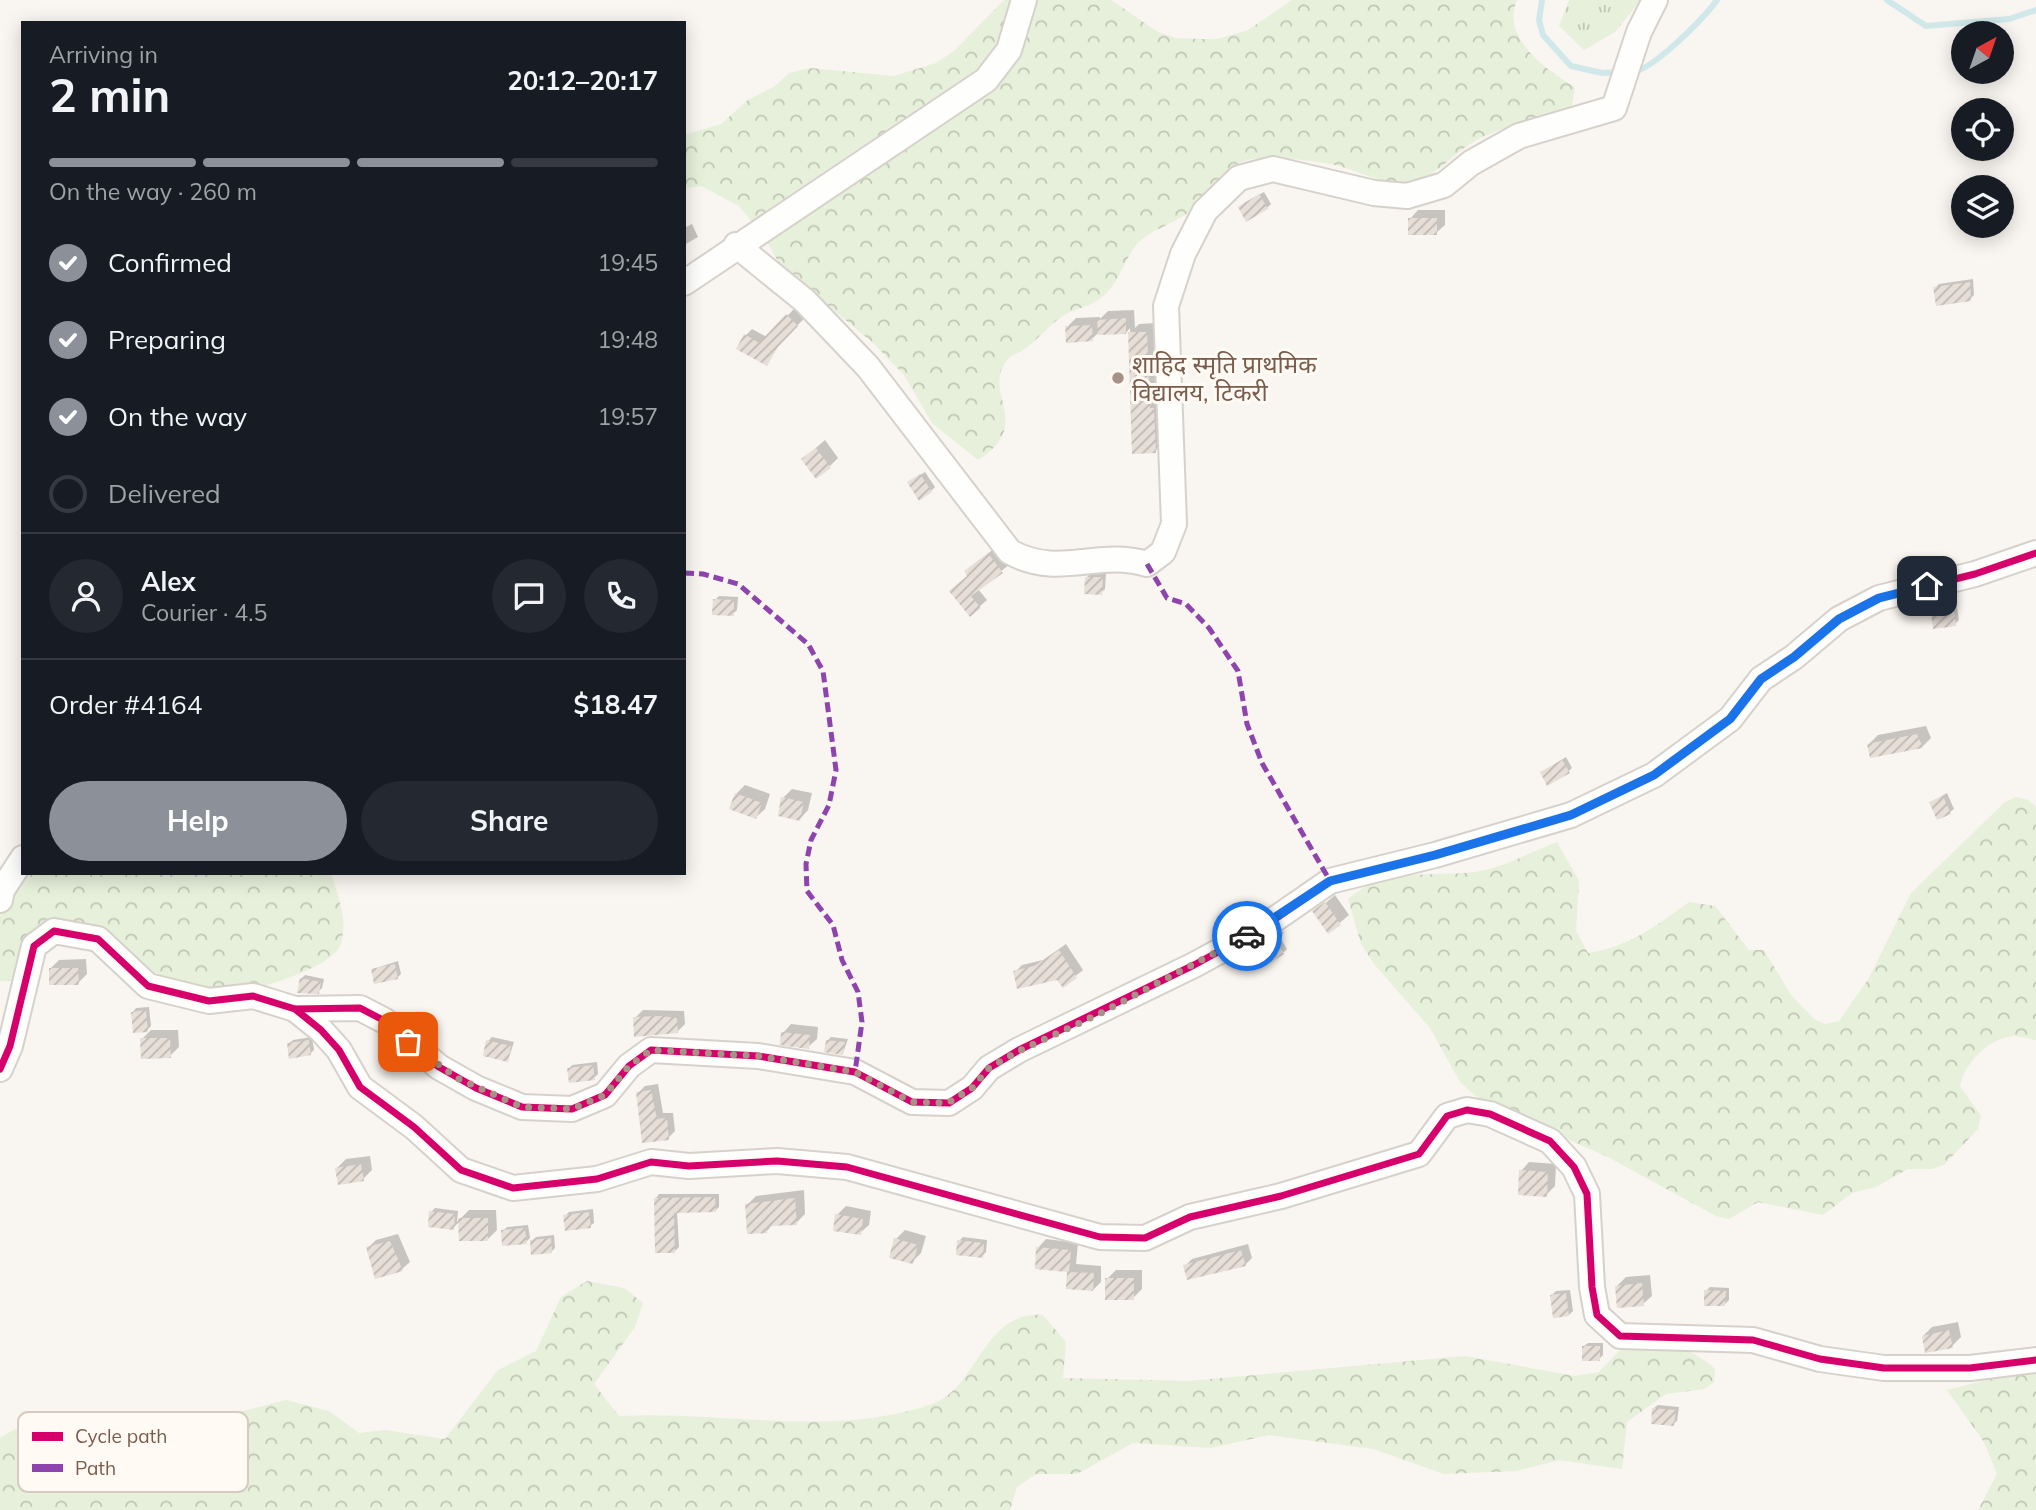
<!DOCTYPE html>
<meta charset="utf-8">
<style>
body{margin:0;font-family:Mulish,"Noto Sans Devanagari",sans-serif;background:#242831;color:#f1f3f6;height:100vh;display:flex;flex-direction:column;font-size:26px;white-space:nowrap}
*{box-sizing:border-box;margin:0}
p{font-size:23px;color:#9ea1a6}
.icon{flex:none;width:38px;height:38px;fill:none;stroke:currentColor;stroke-width:2;stroke-linecap:round;stroke-linejoin:round}
.map{position:relative;flex:1;overflow:hidden}
.drawer{position:absolute;left:21px;top:21px;width:665px;height:854px;display:flex;flex-direction:column;background:#171b24;border-radius:0px;box-shadow:0 4px 18px #0003}
.drawer>*{flex:none}
.needle{width:46px;rotate:40deg}
.buttons{position:absolute;left:1951px;top:21px;display:grid;gap:14px}
.buttons a{display:grid;place-items:center;width:63px;height:63px;border-radius:50%;background:#171b24;box-shadow:0 4px 18px #0003;font-size:35px}
.pin{position:absolute;display:grid;place-items:center;width:60px;height:60px;color:#fff;margin:-30px;border-radius:14px;box-shadow:0 4px 10px #0006}
.courier{position:absolute;display:grid;place-items:center;width:70px;height:70px;margin:-35px;border:5px solid #1a73e8;border-radius:50%;background:#fff;color:#222;box-shadow:0 2px 9px #0007}
.headline em{font-style:normal;font-weight:700}
.headline div{display:flex;flex-direction:column-reverse}
.headline{display:flex;align-items:center;justify-content:space-between;height:119px;padding:0 28px}
h1{font-size:46px;font-weight:700;line-height:52px}
.bar{display:grid;grid-template-columns:repeat(4,1fr);gap:10px 7px;align-content:center;height:84px;padding:0 28px}
.bar i{height:9px;border-radius:5px;background:#363941}
.bar .selected{background:#8c9099}
.bar p{grid-column:span 4}
.line{display:flex;align-items:center;gap:18px;padding:0 28px;border-top:2px solid #363941}
.line div{flex:1}
.round{display:grid;place-items:center;flex:none;width:74px;height:74px;border-radius:37px;background:#242831}
ol{padding:0 28px;list-style:none}
li{display:flex;align-items:center;gap:21px;height:77px}
li p{margin-inline-start:auto}
li .icon{padding:7px;border-radius:50%;background:#8c9099;color:#fff;stroke-width:4}
li:last-child{color:#9ea1a6}
li i{width:38px;height:38px;border:4px solid #363941;border-radius:50%}
.action{display:flex;gap:14px;margin-top:auto;padding:14px 28px}
.action a{flex:1;height:80px;border-radius:42px;background:#8c9099;color:#fff;font-size:28px;font-weight:700;line-height:80px;text-align:center}
.action a+a{background:#242831;color:#f1f3f6}
.map>svg:first-child{display:block}
.grass{fill:url(#grass-tufts)}
.forest{fill:url(#forest-crowns)}
.shadow{fill:#0003}
.lines{fill:none;stroke-linecap:round;stroke-linejoin:round}
.stream{stroke:#d0e8ea;stroke-width:6}
.building{fill:url(#building-hatch)}
.minor-casing{stroke:#d7d1cb;stroke-width:28}
.minor{stroke:#fefefd;stroke-width:24}
.quiet{stroke:#8e44ad;stroke-width:5;stroke-dasharray:10 5;stroke-linecap:butt}
.cycleway-casing{stroke:#fffaf3;stroke-width:11}
.cycleway{stroke:#d6006c;stroke-width:7}
.done{stroke:#a69286;stroke-width:7;stroke-dasharray:0 12.6}
.route{stroke:#1a73e8;stroke-width:9}
.poi-dot{fill:#a69286;stroke:#fffaf3;stroke-width:2.5}
.labels{text-anchor:middle;dominant-baseline:central;stroke-width:6;stroke-linejoin:round;paint-order:stroke}
.poi-label{font-size:24px;fill:#7a5c4d;stroke:#fffaf3;text-anchor:start}
.key{fill:#fffaf3;stroke:#d7cbc1;stroke-width:2}
.key-label{font-size:19px;fill:#7a5c4d}
</style>
<div class="map">
<svg width="2036" height="1510" viewBox="0 0 2036 1510">
<defs>
<pattern id="grass-tufts" width="24" height="20" patternUnits="userSpaceOnUse" patternTransform="scale(1.75)"><rect width="24" height="20" fill="#e7f0db"/><path d="M3 7l-1-3M5 7V3M7 7l1-3M15 17l-1-3M17 17v-4M19 17l1-3" fill="none" stroke="#c0c6b4"/></pattern>
<pattern id="forest-crowns" width="20" height="18" patternUnits="userSpaceOnUse" patternTransform="scale(1.75)"><rect width="20" height="18" fill="#e7f0db"/><path d="M2 6a3 3 0 1 1 6 0M12 15a3 3 0 1 1 6 0" fill="none" stroke="#c0c6b4"/></pattern>
<pattern id="building-hatch" width="6" height="6" patternUnits="userSpaceOnUse" patternTransform="scale(1.75)"><rect width="6" height="6" fill="#e6ded7"/><path d="M-1 1l2-2M0 6l6-6M5 7l2-2" fill="none" stroke="#bfb7b1"/></pattern>
</defs>
<rect width="100%" height="100%" fill="#f9f5f0"/>
<!-- grass -->
<polygon class="grass" points="1569,0 1641,0 1615,32 1584,50 1559,26"/>
<!-- forest -->
<g class="forest">
<path d="M1004,0H1111L1158,32L1176,38L1200,39H1218L1248,30L1292,0H1517C1500,38 1548,71 1575,87L1572,106C1538,123 1494,125 1463,149C1444,163 1431,181 1405,183C1383,184 1360,172 1339,166C1318,161 1264,154 1244,161C1223,168 1210,194 1194,208C1178,223 1150,229 1136,245C1123,262 1119,284 1101,298C1090,306 1079,308 1068,313C1050,322 1039,340 1023,350C1019,353 1012,355 1009,358C978,391 1037,423 978,460L932,423L904,375L873,343L780,265L763,235L739,206L701,186L684,188V135L721,124L748,100L775,86L789,73L810,68L894,76L936,63L954,51Z"/>
<path d="M2016,797L2028,800L2036,807V1040C2029,1039 2021,1036 2014,1036C1988,1038 1965,1063 1960,1086L1981,1116L1978,1129L1944,1165L1932,1169H1908L1876,1187L1852,1193L1823,1215L1758,1202L1729,1219L1716,1216L1608,1157L1542,1128L1495,1113L1460,1082L1430,1028L1374,964L1361,944L1348,899C1388,864 1434,879 1481,871C1506,866 1533,851 1557,842L1579,881L1576,931L1588,953C1629,947 1656,926 1689,902L1715,906L1749,950H1764L1791,995L1814,1019L1825,1024L1839,1021L1869,978L1911,893L2005,802Z"/>
<path d="M23,842V873H331C338,897 349,921 340,946C330,970 235,998 209,995C191,993 170,986 152,980C128,973 80,937 56,922L16,981H0V873Z"/>
<path d="M587,1281L624,1288L643,1303L635,1327L594,1384L619,1416C723,1410 832,1439 932,1404C978,1388 983,1310 1043,1315L1066,1342L1063,1378L1188,1381L1465,1356L1575,1376L1599,1372L1623,1347C1661,1345 1686,1342 1715,1369L1714,1382L1704,1389L1666,1394L1627,1422L1622,1469L1559,1460L1516,1471L1444,1474L1373,1449L1269,1435L1211,1448L1133,1443L1077,1474H1036L1017,1487L1010,1510H0V1438L15,1429L37,1437L64,1459L79,1460L115,1444L286,1400L329,1411L359,1433L385,1430L445,1439L498,1370L536,1351L561,1297Z"/>
<polygon points="2023,1371 2036,1373 2036,1510 1978,1510 1997,1474 1984,1442 1947,1390"/>
</g>
<!-- shadow -->
<g class="shadow">
<polygon points="1264,192 1271,204 1267,208 1244,203"/>
<polygon points="1418,210 1445,210 1445,225 1436,233 1410,219"/>
<polygon points="692,224 698,237 684,245 684,228"/>
<polygon points="1973,279 1974,295 1970,299 1935,288 1939,284"/>
<polygon points="794,309 804,319 783,339 767,364 746,335 752,329 767,337"/>
<polygon points="1134,310 1135,328 1139,324 1156,323 1164,442 1155,451 1134,452 1130,328 1126,333 1098,333 1092,339 1067,327 1076,318 1100,317 1100,319 1108,311"/>
<polygon points="825,440 838,458 830,466 803,459"/>
<polygon points="925,472 935,487 931,491 913,479"/>
<polygon points="996,547 1009,565 978,589 987,600 970,615 969,576 966,571"/>
<polygon points="1106,573 1105,589 1101,593 1086,578 1090,574"/>
<polygon points="719,596 738,597 737,610 733,614 715,600"/>
<polygon points="1956,601 1959,620 1955,624 1932,607 1936,603"/>
<polygon points="1926,726 1931,738 1922,747 1869,744 1878,735"/>
<polygon points="1566,757 1572,768 1568,772 1542,772"/>
<polygon points="745,785 770,794 765,809 756,817 736,794"/>
<polygon points="792,789 812,793 808,810 800,819 783,798"/>
<polygon points="1947,793 1954,809 1950,812 1931,802"/>
<polygon points="1335,895 1349,915 1329,932 1315,912"/>
<polygon points="1284,931 1281,939 1287,949 1283,953 1265,943"/>
<polygon points="1066,944 1083,970 1063,986 1058,978 1015,972 1022,965 1043,960"/>
<polygon points="86,959 87,974 78,983 50,969 59,960"/>
<polygon points="398,961 401,974 397,978 373,969"/>
<polygon points="305,975 324,979 322,988 318,992 301,979"/>
<polygon points="149,1007 151,1026 147,1030 133,1012 136,1008"/>
<polygon points="643,1010 684,1011 685,1024 677,1032 635,1018"/>
<polygon points="791,1024 818,1027 817,1039 808,1047 783,1033"/>
<polygon points="151,1030 178,1030 179,1047 170,1056 142,1039"/>
<polygon points="312,1037 314,1050 310,1054 289,1044 293,1040"/>
<polygon points="492,1037 514,1042 508,1060 488,1041"/>
<polygon points="831,1037 848,1039 843,1053 827,1041"/>
<polygon points="597,1062 598,1074 594,1078 569,1069 572,1065"/>
<polygon points="658,1084 663,1113 673,1113 675,1131 668,1138 638,1093 645,1086"/>
<polygon points="370,1156 372,1170 363,1179 337,1168 346,1159"/>
<polygon points="1529,1162 1556,1164 1555,1186 1546,1195 1521,1171"/>
<polygon points="804,1190 805,1214 796,1223 773,1224 767,1231 747,1205 756,1196"/>
<polygon points="659,1194 719,1194 719,1207 715,1211 677,1212 679,1247 675,1251 656,1198"/>
<polygon points="846,1206 871,1211 869,1225 860,1233 837,1215"/>
<polygon points="435,1208 458,1211 457,1222 469,1210 496,1210 497,1230 488,1239 460,1221 453,1228 431,1212"/>
<polygon points="593,1209 594,1223 590,1226 565,1216 569,1212"/>
<polygon points="528,1225 530,1238 526,1242 503,1231 507,1227"/>
<polygon points="905,1230 926,1236 921,1253 912,1262 896,1239"/>
<polygon points="398,1234 410,1262 402,1269 376,1276 368,1248 376,1240"/>
<polygon points="554,1235 555,1248 551,1252 532,1241 536,1237"/>
<polygon points="963,1237 987,1240 986,1252 982,1256 959,1241"/>
<polygon points="1046,1239 1078,1243 1076,1264 1101,1266 1101,1282 1093,1290 1068,1288 1069,1270 1038,1248"/>
<polygon points="1248,1244 1252,1258 1245,1265 1185,1266 1192,1259"/>
<polygon points="1116,1270 1142,1270 1142,1289 1133,1298 1107,1279"/>
<polygon points="1650,1275 1652,1296 1643,1304 1617,1286 1626,1277"/>
<polygon points="1710,1287 1729,1288 1729,1300 1725,1304 1706,1291"/>
<polygon points="1570,1290 1573,1311 1569,1315 1552,1295 1556,1291"/>
<polygon points="1958,1322 1961,1337 1952,1346 1923,1336 1932,1327"/>
<polygon points="1588,1343 1603,1343 1603,1355 1599,1359 1584,1346"/>
<polygon points="1658,1405 1679,1407 1677,1421 1673,1424 1654,1408"/>
</g>
<g class="lines">
<!-- stream -->
<g class="stream">
<polyline points="1542,0 1539,20 1543,35 1571,66 1602,73 1621,72"/>
<polyline points="1887,0 1926,26 2009,19 2036,10"/>
<path d="M1632,72C1652,71 1704,18 1717,0"/>
</g>
</g>
<!-- building -->
<g class="building">
<polygon points="1259,194 1268,209 1246,222 1238,207"/>
<rect x="1408" y="218" width="29" height="17"/>
<polygon points="1970,282 1971,301 1936,306 1933,287"/>
<polygon points="786,314 798,326 777,348 767,366 736,349 744,334 759,343"/>
<polygon points="1126,318 1126,334 1098,335 1097,320"/>
<polygon points="1092,325 1093,341 1066,343 1065,326"/>
<polygon points="1128,332 1147,332 1150,408 1154,408 1156,453 1132,454"/>
<polygon points="816,448 831,468 816,479 801,459"/>
<polygon points="920,474 932,492 919,501 907,482"/>
<polygon points="988,553 1003,573 971,596 981,608 970,617 949,591 967,576 964,571"/>
<polygon points="1085,577 1103,577 1102,595 1084,594"/>
<polygon points="713,599 734,600 734,616 712,615"/>
<polygon points="1953,604 1956,626 1933,629 1930,606"/>
<polygon points="1917,734 1923,748 1870,758 1867,744"/>
<polygon points="1562,760 1570,773 1547,786 1540,772"/>
<polygon points="735,793 762,803 756,819 729,809"/>
<polygon points="1943,796 1951,814 1937,820 1929,802"/>
<polygon points="781,797 804,802 800,821 778,816"/>
<polygon points="1325,902 1341,925 1328,934 1312,911"/>
<polygon points="1283,932 1278,944 1284,954 1269,964 1259,946"/>
<polygon points="1059,950 1077,978 1063,988 1057,980 1017,989 1013,971 1034,966"/>
<polygon points="395,964 398,979 374,984 371,969"/>
<polygon points="49,968 78,968 79,985 49,985"/>
<polygon points="300,978 321,982 319,994 297,993"/>
<polygon points="146,1010 148,1032 133,1033 131,1012"/>
<polygon points="661,1016 677,1018 678,1033 634,1037 633,1017"/>
<polygon points="781,1032 810,1035 809,1049 780,1045"/>
<polygon points="140,1038 170,1038 171,1058 141,1059"/>
<polygon points="309,1040 311,1055 289,1059 287,1043"/>
<polygon points="486,1040 511,1046 508,1062 483,1056"/>
<polygon points="826,1040 845,1042 843,1055 824,1052"/>
<polygon points="593,1065 595,1080 569,1083 567,1068"/>
<polygon points="651,1090 657,1119 667,1118 669,1140 642,1143 636,1092"/>
<polygon points="361,1164 364,1181 338,1185 335,1168"/>
<polygon points="1519,1170 1548,1172 1547,1197 1518,1195"/>
<polygon points="715,1197 716,1212 674,1213 675,1253 655,1253 654,1198"/>
<polygon points="795,1198 797,1225 767,1226 767,1233 747,1234 745,1204"/>
<polygon points="429,1211 455,1214 454,1230 428,1227"/>
<polygon points="589,1212 591,1228 565,1231 563,1215"/>
<polygon points="835,1214 863,1219 861,1235 833,1231"/>
<polygon points="458,1218 488,1218 488,1241 459,1241"/>
<polygon points="525,1228 527,1244 502,1246 501,1230"/>
<polygon points="551,1238 552,1253 531,1255 530,1240"/>
<polygon points="894,1238 918,1245 913,1264 889,1258"/>
<polygon points="957,1240 984,1243 983,1258 956,1255"/>
<polygon points="390,1241 403,1271 375,1279 366,1247"/>
<polygon points="1036,1247 1071,1250 1069,1272 1094,1273 1093,1291 1066,1289 1067,1272 1035,1269"/>
<polygon points="1241,1250 1246,1266 1187,1280 1183,1265"/>
<rect x="1105" y="1278" width="29" height="22"/>
<polygon points="1642,1283 1644,1306 1617,1308 1615,1286"/>
<polygon points="1704,1290 1726,1291 1725,1306 1704,1306"/>
<polygon points="1566,1293 1569,1316 1553,1318 1550,1295"/>
<polygon points="1949,1330 1953,1348 1925,1353 1922,1336"/>
<rect x="1582" y="1346" width="18" height="15"/>
<polygon points="1652,1408 1676,1410 1674,1426 1651,1424"/>
</g>
<g class="lines">
<!-- minor casing -->
<g class="minor-casing">
<g id="minor">
<path d="M736,245L805,301L868,367L1010,552C1061,579 1096,549 1147,564L1163,552L1174,524L1166,306L1183,254L1205,211L1239,178L1273,169L1374,193L1407,196L1444,185L1471,163L1519,136L1614,108L1639,32L1655,0"/>
<polyline points="684,283 986,80 1009,50 1024,0"/>
<polyline points="0,900 2,890 23,858"/>
<polyline points="295,1009 360,1008 385,1021 439,1067 476,1088 522,1107 572,1109 605,1095 629,1066 651,1050 758,1056 855,1072 912,1102 949,1103 972,1088 989,1068 1019,1050 1194,965 1262,928 1330,881 1435,855 1571,815 1654,775 1730,719 1761,679 1794,657 1839,619 1879,598 1975,574 2036,553"/>
<polyline points="0,1069 10,1046 34,946 54,931 98,939 148,986 209,1001 253,996 295,1009 321,1030 339,1050 360,1087 414,1127 461,1170 513,1188 597,1179 651,1162 689,1166 777,1161 847,1167 1100,1237 1145,1238 1190,1217 1281,1196 1419,1154 1447,1116 1467,1110 1490,1114 1550,1141 1574,1167 1587,1194 1592,1287 1597,1315 1620,1336 1753,1340 1820,1359 1884,1368 1970,1368 2036,1360"/>
</g>
</g>
<!-- minor -->
<use href="#minor" class="minor"/>
<!-- quiet -->
<g class="quiet">
<polyline points="1147,564 1167,598 1186,604 1209,628 1238,671 1247,724 1262,763 1330,881"/>
<polyline points="684,573 703,574 738,584 808,644 823,671 836,770 829,805 811,840 806,864 807,891 833,925 842,960 858,992 862,1022 855,1072"/>
</g>
<!-- cycleway casing -->
<g class="cycleway-casing">
<g id="cycleway">
<polyline points="295,1009 360,1008 385,1021 439,1067 476,1088 522,1107 572,1109 605,1095 629,1066 651,1050 758,1056 855,1072 912,1102 949,1103 972,1088 989,1068 1019,1050 1194,965 1262,928 1330,881 1435,855 1571,815 1654,775 1730,719 1761,679 1794,657 1839,619 1879,598 1975,574 2036,553"/>
<polyline points="0,1069 10,1046 34,946 54,931 98,939 148,986 209,1001 253,996 295,1009 321,1030 339,1050 360,1087 414,1127 461,1170 513,1188 597,1179 651,1162 689,1166 777,1161 847,1167 1100,1237 1145,1238 1190,1217 1281,1196 1419,1154 1447,1116 1467,1110 1490,1114 1550,1141 1574,1167 1587,1194 1592,1287 1597,1315 1620,1336 1753,1340 1820,1359 1884,1368 1970,1368 2036,1360"/>
</g>
</g>
<!-- cycleway -->
<use href="#cycleway" class="cycleway"/>
</g>
<g class="lines">
<!-- done -->
<polyline class="done" points="408,1042 457,1078 522,1107 572,1109 605,1095 629,1066 651,1050 758,1056 855,1072 912,1102 948,1103 972,1088 989,1068 1019,1051 1099,1014 1247,936"/>
<!-- route -->
<polyline class="route" points="1247,936 1330,881 1435,855 1571,815 1654,775 1730,719 1761,679 1794,657 1839,619 1879,598 1927,586"/>
</g>
<!-- markers -->
<circle class="poi-dot" cx="1118" cy="378" r="7"/>
<g class="labels">
<!-- poi labels -->
<g class="poi-label">
<text x="1132" y="364">शाहिद स्मृति प्राथमिक<tspan x="1132" dy="28">विद्यालय, टिकरी</tspan></text>
</g>
</g>
<!-- legend -->
<rect x="18" y="1412" width="230" height="80" rx="10" class="key"/>
<rect x="32" y="1432" width="31" height="9" fill="#d6006c"/>
<rect x="32" y="1464" width="31" height="8" fill="#8e44ad"/>
<g class="key-label">
<text x="75" y="1443">Cycle path</text>
<text x="75" y="1475">Path</text>
</g>
</svg>
<div class="buttons">
<a><svg class="needle" viewBox="-14 -14 28 28"><path d="M0-13l5 13h-10z" fill="#e53935"/><path d="M0 13l5-13h-10z" fill="#9ea1a6"/></svg></a>
<a><svg class="icon" aria-label="locate" viewBox="0 0 24 24"><circle cx="12" cy="12" r="6"/><path d="M12 2v4M12 18v4M2 12h4M18 12h4"/></svg></a>
<a><svg class="icon" aria-label="layers" viewBox="0 0 24 24"><path d="M12 4l9 5-9 5-9-5zM3 14l9 5 9-5"/></svg></a>
</div>
<div class="pin" style="left:408px;top:1042px;background:#ea580c"><svg class="icon" aria-label="bag" viewBox="0 0 24 24"><path d="M5 8h14l-1 12H6zM9 8a3 3 0 0 1 6 0"/></svg></div>
<div class="pin" style="left:1927px;top:586px;background:#1f2937"><svg class="icon" aria-label="home" viewBox="0 0 24 24"><path d="M3 11l9-7 9 7M6 9v11h12V9"/></svg></div>
<div class="courier" style="left:1247px;top:936px"><svg class="icon" aria-label="car" viewBox="0 0 24 24"><path d="M5 17H2v-5l4-1 3-4h7l3 4 3 1v5h-3M9 17h6M6 11h13"/><circle cx="7" cy="17" r="2"/><circle cx="17" cy="17" r="2"/></svg></div>
<section class="drawer">
<div class="headline"><div><h1>2 min</h1><p>Arriving in</p></div><em>20:12–20:17</em></div>
<div class="bar"><i class="selected"></i><i class="selected"></i><i class="selected"></i><i></i><p>On the way · 260 m</p></div>
<ol>
<li><svg class="icon" aria-label="check" viewBox="0 0 24 24"><path d="M5 12l5 5 9-10"/></svg>Confirmed<p>19:45</p></li>
<li><svg class="icon" aria-label="check" viewBox="0 0 24 24"><path d="M5 12l5 5 9-10"/></svg>Preparing<p>19:48</p></li>
<li><svg class="icon" aria-label="check" viewBox="0 0 24 24"><path d="M5 12l5 5 9-10"/></svg>On the way<p>19:57</p></li>
<li><i></i>Delivered</li>
</ol>
<div class="line" style="height:126px"><a class="round"><svg class="icon" aria-label="person" viewBox="0 0 24 24"><circle cx="12" cy="8" r="4"/><path d="M4 21q1-7 8-7t8 7"/></svg></a><div><b>Alex</b><p>Courier · 4.5</p></div><a class="round"><svg class="icon" aria-label="chat" viewBox="0 0 24 24"><path d="M4 5h16v11H9l-5 4z"/></svg></a><a class="round"><svg class="icon" aria-label="phone" viewBox="0 0 24 24"><path d="M5 4h4l2 5-3 2q2 4 5 5l2-3 5 2v4C11 20 4 13 5 4z"/></svg></a></div>
<div class="line" style="height:91px"><div>Order #4164</div><b>$18.47</b></div>
<div class="action"><a>Help</a><a>Share</a></div>
</section>
</div>
